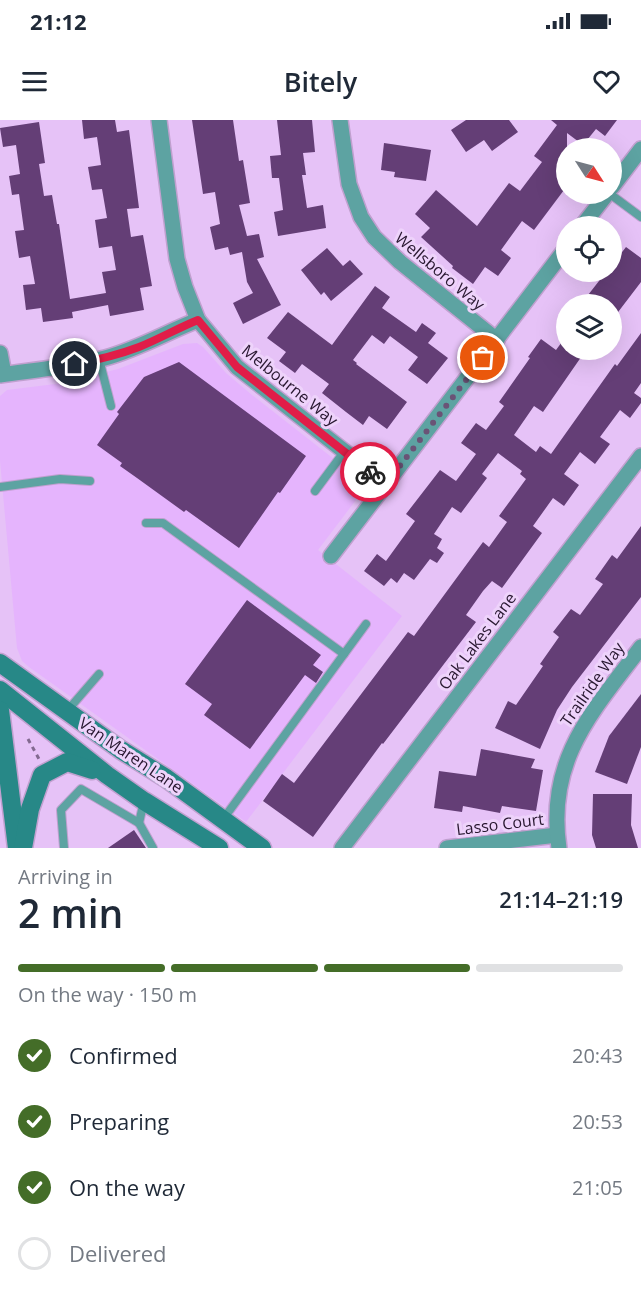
<!DOCTYPE html>
<meta charset="utf-8">
<style>
body{margin:0;font-family:"Open Sans",sans-serif;background:#f2f2f3;color:#1f2937;height:100vh;display:flex;flex-direction:column;font-size:22px;white-space:nowrap}
*{box-sizing:border-box;margin:0}
p{font-size:20px;color:#747a83}
.icon{flex:none;width:33px;height:33px;fill:none;stroke:currentColor;stroke-width:2;stroke-linecap:round;stroke-linejoin:round}
.map{position:relative;height:728px;overflow:hidden}
.panel{display:flex;flex-direction:column;background:#fff;flex:1}
.panel>*{flex:none}
.needle{width:39px;rotate:126deg}
.fabs{position:absolute;left:556px;top:18px;display:grid;gap:12px}
.fabs a{display:grid;place-items:center;width:66px;height:66px;border-radius:50%;background:#fff;box-shadow:0 6px 24px #0002;font-size:30px}
.pin{position:absolute;display:grid;place-items:center;width:51px;height:51px;color:#fff;margin:-26px;border:3px solid #fff;border-radius:50%;box-shadow:0 2px 6px #0007}
.courier{position:absolute;display:grid;place-items:center;width:60px;height:60px;margin:-30px;border:4px solid #e11d48;border-radius:50%;background:#fff;color:#222;box-shadow:0 2px 8px #0007}
.head em{font-style:normal;font-weight:600}
.head div{display:flex;flex-direction:column-reverse}
.head{display:flex;align-items:center;justify-content:space-between;height:102px;padding:0 18px}
h1{font-size:39px;font-weight:600;line-height:45px}
.bar{display:grid;grid-template-columns:repeat(4,1fr);gap:9px 6px;align-content:center;height:72px;padding:0 18px}
.bar i{height:8px;border-radius:4px;background:#e0e1e3}
.bar .selected{background:#446d28}
.bar p{grid-column:span 4}
ol{padding:0 18px;list-style:none}
li{display:flex;align-items:center;gap:18px;height:66px}
li p{margin-inline-start:auto}
li .icon{padding:6px;border-radius:50%;background:#446d28;color:#fff;stroke-width:4}
li:last-child{color:#747a83}
li i{width:33px;height:33px;border:3px solid #e0e1e3;border-radius:50%}
.status{display:flex;justify-content:space-between;align-items:center;height:42px;padding:0 30px;background:#fff;direction:ltr}
.status svg{height:16px;fill:currentColor}
header{display:flex;justify-content:space-between;align-items:center;height:78px;padding:0 18px;background:#fff;font-size:27px;font-weight:600}
.map>svg:first-child{display:block}
.built{fill:#e5b4fd}
.building{fill:#643e76}
.lines{fill:none;stroke-linecap:round;stroke-linejoin:round}
.lane-casing{stroke:#c0a0cf;stroke-width:10}
.street-casing{stroke:#c0a0cf;stroke-width:18}
.secondary-casing{stroke:#c0a0cf;stroke-width:21}
.path{stroke:#836990;stroke-width:3;stroke-dasharray:4.5 4.5;stroke-linecap:butt}
.lane{stroke:#5da3a2;stroke-width:8}
.street{stroke:#5da3a2;stroke-width:15}
.secondary{stroke:#278887;stroke-width:18}
.done{stroke:#6a5376;stroke-width:6;stroke-dasharray:0 10.8}
.route{stroke:#e11d48;stroke-width:8}
.labels{text-anchor:middle;dominant-baseline:central;stroke-width:6;stroke-linejoin:round;paint-order:stroke}
.street-label{font-size:16px;fill:#281730;stroke:#eed3fb}
</style>
<div class="status"><b>21:12</b><svg viewBox="0 0 49 12"><path d="M0 12V9h3v3zM5 12V6h3v6zM10 12V3h3v9zM15 12V0h3v12zM26 1h20v11H26zM47 4h2v5h-2z"/></svg></div>
<header><svg class="icon" aria-label="menu" viewBox="0 0 24 24"><path d="M4 6h16M4 12h16M4 18h16"/></svg>Bitely<svg class="icon" aria-label="heart" viewBox="0 0 24 24"><path d="M12 20l-8-8c-3-5 5-10 8-4 3-6 11-1 8 4z"/></svg></header>
<div class="map">
<svg width="641" height="728" viewBox="0 0 641 728">
<rect width="100%" height="100%" fill="#e6c2f7"/>
<!-- built -->
<polygon class="built" points="197,223 203,227 226,253 252,275 357,357 361,366 359,376 318,430 402,496 246,702 29,547 22,541 17,528 0,341 0,276 7,270 63,263 118,249 183,224"/>
<!-- building -->
<g class="building">
<polygon points="82,0 115,0 117,12 129,10 139,88 127,89 131,117 143,115 152,166 140,168 144,190 110,196 108,185 72,192 73,198 43,202 41,188 26,190 23,165 35,164 30,136 19,138 15,111 24,110 19,74 12,75 9,56 20,54 16,25 3,27 0,8 39,2 45,43 39,44 44,76 52,75 57,104 59,104 70,179 106,173 102,152 116,150 112,126 99,128 95,100 107,98 102,69 92,70 88,47 101,45 97,17 84,19"/>
<polygon points="192,0 233,0 239,41 243,40 250,83 239,85 247,116 259,114 264,137 257,139 281,185 243,204 233,183 253,173 247,162 242,132 230,135 228,127 215,130 210,107 220,104 215,72 203,74"/>
<polygon points="277,0 312,0 315,32 303,33 306,55 302,55 307,88 323,85 326,108 278,116 274,92 283,90 279,58 272,58 270,36 281,35"/>
<polygon points="466,0 509,0 518,12 492,31 484,20 466,32 451,10"/>
<polygon points="551,0 617,0 605,16 596,9 583,25 567,13 567,47 561,55 567,59 567,66 534,110 522,101 501,130 511,138 498,156 485,147 473,164 452,148 453,146 421,117 430,108 415,94 436,70 477,106 509,63 520,71 542,42 534,36 557,5"/>
<polygon points="384,23 431,30 426,61 394,57 395,52 381,50"/>
<polygon points="626,127 641,138 641,162 612,200 612,184 581,184 606,152 612,152 612,145"/>
<polygon points="327,128 343,146 350,140 363,154 331,181 324,172 321,175 301,150"/>
<polygon points="375,166 390,177 382,188 416,212 422,203 436,213 428,223 448,238 427,264 408,250 418,237 390,216 384,224 372,215 353,240 357,243 356,244 407,282 387,309 369,296 363,305 346,292 322,273 329,264 302,244 295,253 279,241 286,232 267,218 288,192 332,225"/>
<polygon points="641,213 641,263 634,273 641,278 641,283 630,298 620,290 600,317 610,324 595,344 580,332 564,354 579,365 564,386 553,378 533,406 542,413 502,468 492,461 483,471 466,495 476,502 383,624 382,623 313,717 263,681 282,654 294,663 408,512 414,516 483,422 489,427 507,402 499,396 526,359 520,354 522,351 498,333 482,354 487,358 461,393 452,387 434,414 442,419 437,428 444,433 437,443 430,439 414,460 404,453 397,463 391,458 384,466 364,451 377,434 386,441 415,401 406,394 440,350 456,361 476,334 461,323 476,303 486,310 504,286 499,282 530,238 528,237 541,219 556,230 567,215 567,230 586,230 543,292 534,286 514,315 536,332 540,326 551,334 615,244 617,246"/>
<polygon points="179,242 306,336 280,373 278,372 239,428 186,390 184,392 137,358 120,346 122,343 97,325 119,294 117,292 144,257"/>
<polygon points="641,406 641,477 572,567 557,590 540,629 495,608 508,581 516,585 543,546 540,544 559,517 553,512 571,489 580,495 603,464 595,459 612,435 617,439"/>
<polygon points="247,480 321,535 313,545 323,552 316,563 305,555 250,629 204,595 212,584 185,564"/>
<polygon points="641,574 641,627 627,664 595,652 609,616"/>
<polygon points="481,629 535,639 531,648 543,650 536,691 502,686 500,693 463,686 462,692 434,688 439,651 476,656"/>
<polygon points="593,674 632,674 631,705 638,728 596,728 592,715"/>
<polygon points="134,710 146,728 108,728"/>
</g>
<g class="lines">
<!-- lane casing -->
<g class="lane-casing">
<g id="lane">
<polyline points="610,74 641,97"/>
<polyline points="99,239 111,286"/>
<polyline points="0,367 60,359 90,361"/>
<polyline points="315,371 344,332"/>
<polyline points="146,403 163,403 344,534"/>
<polyline points="67,591 99,554"/>
<polyline points="224,698 366,504"/>
<polyline points="139,703 144,681"/>
<polyline points="64,728 61,690 81,669 139,703 153,728"/>
</g>
</g>
<!-- street casing -->
<g class="street-casing">
<g id="street">
<polyline points="159,0 177,139 185,167 198,200 237,247 386,364"/>
<polyline points="340,0 349,64 361,97 374,117 400,142 497,220"/>
<polyline points="612,67 641,29"/>
<polyline points="582,106 607,74"/>
<polyline points="0,233 4,254"/>
<path d="M0,255C35,250 70,247 105,238C138,229 167,212 198,200"/>
<polyline points="331,436 567,127"/>
<polyline points="342,728 641,336"/>
<polyline points="447,728 557,715"/>
<path d="M559,728C546,640 592,592 641,527"/>
</g>
</g>
<!-- secondary casing -->
<g class="secondary-casing">
<g id="secondary">
<polyline points="0,543 121,630 166,658 262,728"/>
<polyline points="0,570 107,655 144,681 219,728"/>
<polyline points="0,590 17,728"/>
<polyline points="23,728 30,689 42,655 67,642 92,650"/>
</g>
</g>
<!-- path -->
<polyline class="path" points="28,619 39,639"/>
<!-- lane -->
<use href="#lane" class="lane"/>
<!-- street -->
<use href="#street" class="street"/>
<!-- secondary -->
<use href="#secondary" class="secondary"/>
</g>
<g class="lines">
<!-- done -->
<polyline class="done" points="370,352 386,364 483,238"/>
<!-- route -->
<path class="route" d="M75,244C97,240 118,235 139,227C159,219 178,208 198,200L237,247L370,352"/>
</g>
<g class="labels">
<!-- street labels -->
<g class="street-label">
<text transform="translate(440 151) rotate(40)">Wellsboro Way</text>
<text transform="translate(290 265) rotate(39)">Melbourne Way</text>
<text transform="translate(477 521) rotate(-53)">Oak Lakes Lane</text>
<text transform="translate(592 564) rotate(-55)">Trailride Way</text>
<text transform="translate(131 635) rotate(34)">Van Maren Lane</text>
<text transform="translate(500 704) rotate(-7)">Lasso Court</text>
</g>
</g>
</svg>
<div class="fabs">
<a><svg class="needle" viewBox="-14 -14 28 28"><path d="M0-13l5 13h-10z" fill="#e53935"/><path d="M0 13l5-13h-10z" fill="#747a83"/></svg></a>
<a><svg class="icon" aria-label="locate" viewBox="0 0 24 24"><circle cx="12" cy="12" r="6"/><path d="M12 2v4M12 18v4M2 12h4M18 12h4"/></svg></a>
<a><svg class="icon" aria-label="layers" viewBox="0 0 24 24"><path d="M12 4l9 5-9 5-9-5zM3 14l9 5 9-5"/></svg></a>
</div>
<div class="pin" style="left:483px;top:238px;background:#ea580c"><svg class="icon" aria-label="bag" viewBox="0 0 24 24"><path d="M5 8h14l-1 12H6zM9 8a3 3 0 0 1 6 0"/></svg></div>
<div class="pin" style="left:75px;top:244px;background:#1f2937"><svg class="icon" aria-label="home" viewBox="0 0 24 24"><path d="M3 11l9-7 9 7M6 9v11h12V9"/></svg></div>
<div class="courier" style="left:370px;top:352px"><svg class="icon" aria-label="bike" viewBox="0 0 24 24"><circle cx="6" cy="16" r="4"/><circle cx="18" cy="16" r="4"/><path d="M6 16l4-8h5l3 8M10 8l3 8H6M13 5h3"/></svg></div>
</div>
<section class="panel">
<div class="head"><div><h1>2 min</h1><p>Arriving in</p></div><em>21:14–21:19</em></div>
<div class="bar"><i class="selected"></i><i class="selected"></i><i class="selected"></i><i></i><p>On the way · 150 m</p></div>
<ol>
<li><svg class="icon" aria-label="check" viewBox="0 0 24 24"><path d="M5 12l5 5 9-10"/></svg>Confirmed<p>20:43</p></li>
<li><svg class="icon" aria-label="check" viewBox="0 0 24 24"><path d="M5 12l5 5 9-10"/></svg>Preparing<p>20:53</p></li>
<li><svg class="icon" aria-label="check" viewBox="0 0 24 24"><path d="M5 12l5 5 9-10"/></svg>On the way<p>21:05</p></li>
<li><i></i>Delivered</li>
</ol>
</section>
